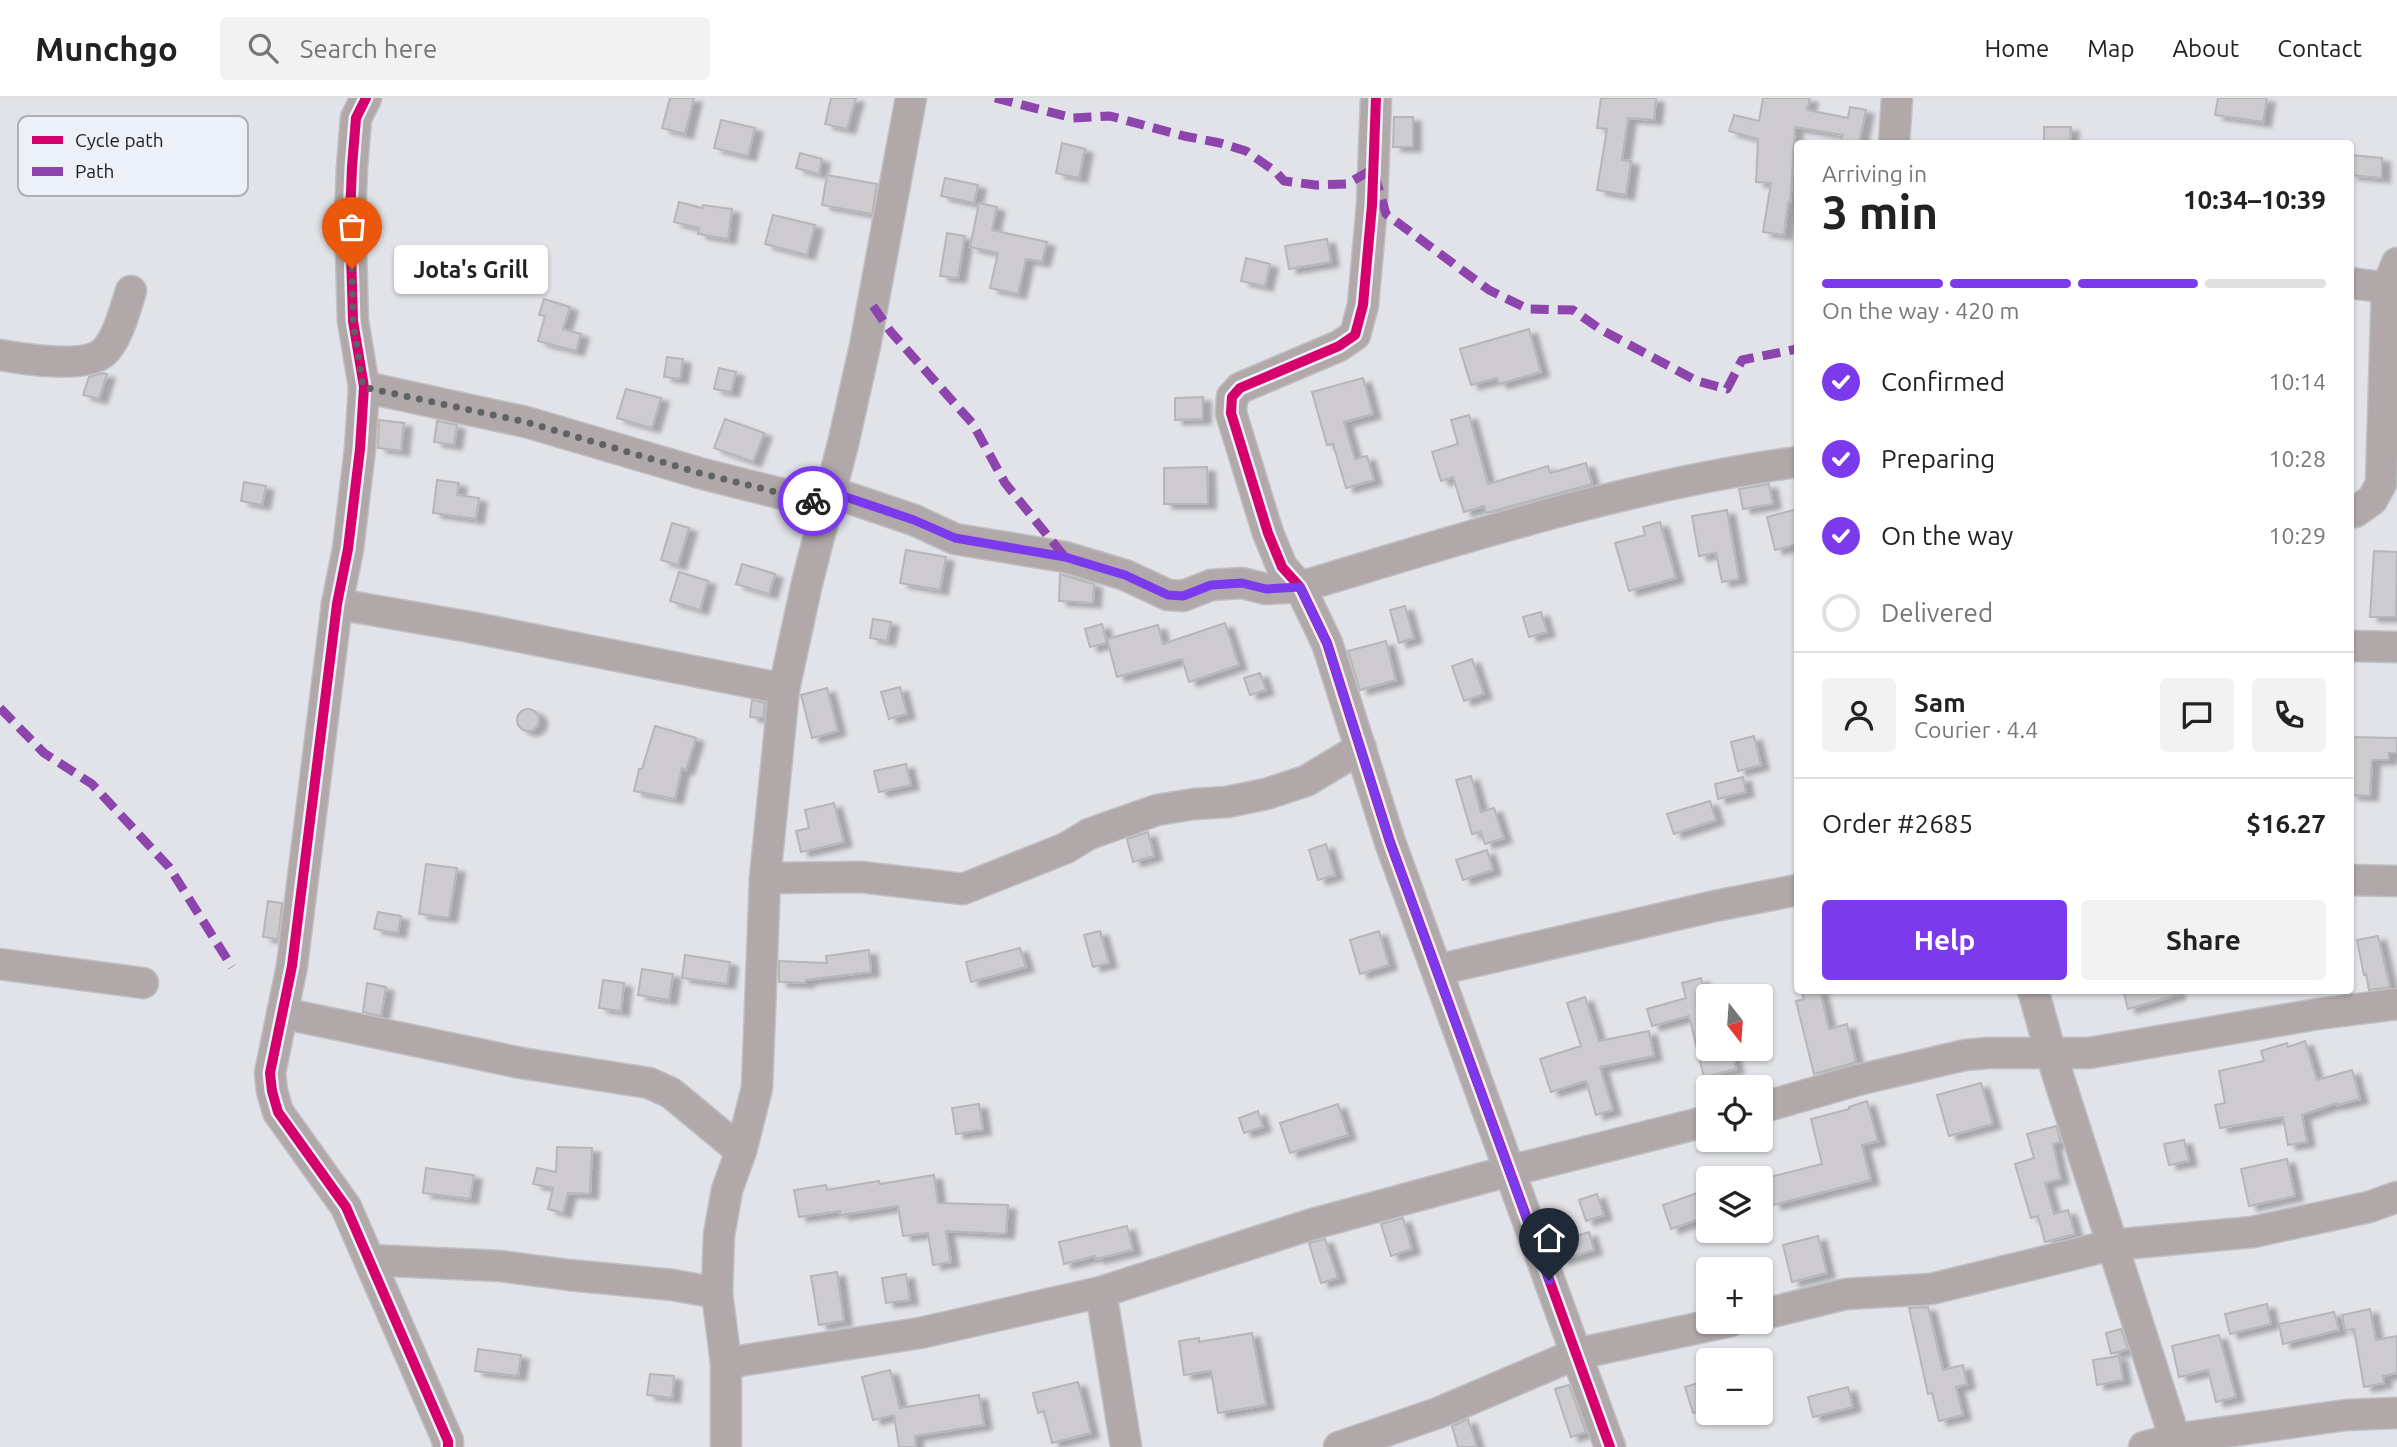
<!DOCTYPE html>
<meta charset="utf-8">
<style>
body{margin:0;font-family:Ubuntu,sans-serif;background:#f2f2f2;color:#222;height:100vh;display:flex;flex-direction:column;font-size:26px;white-space:nowrap}
*{box-sizing:border-box;margin:0}
p{font-size:23px;color:#767676}
.icon{flex:none;width:38px;height:38px;fill:none;stroke:currentColor;stroke-width:2;stroke-linecap:round;stroke-linejoin:round}
.map{position:relative;flex:1;overflow:hidden}
.details{position:absolute;left:1794px;top:42px;width:560px;height:854px;display:flex;flex-direction:column;background:#fff;border-radius:7px;box-shadow:0 2px 5px #0004}
.details>*{flex:none}
.needle{width:46px;rotate:163deg}
.tools{position:absolute;left:1696px;top:886px;display:grid;gap:14px}
.tools a{display:grid;place-items:center;width:77px;height:77px;border-radius:7px;background:#fff;box-shadow:0 2px 5px #0004;font-size:35px}
.pin{position:absolute;display:grid;place-items:center;width:60px;height:60px;color:#fff;margin:-72px -30px;border-radius:50% 50% 50% 0;rotate:-45deg;box-shadow:0 0 7px #0007}
.pin .icon{rotate:45deg}
.courier{position:absolute;display:grid;place-items:center;width:70px;height:70px;margin:-35px;border:5px solid #7c3aed;border-radius:50%;background:#fff;color:#222;box-shadow:0 2px 9px #0007}
.bubble{position:absolute;height:49px;border-radius:7px;background:#fff;box-shadow:0 2px 5px #0004;font-size:23px;font-weight:700;line-height:49px;text-align:center}
.head em{font-style:normal;font-weight:700}
.head div{display:flex;flex-direction:column-reverse}
.head{display:flex;align-items:center;justify-content:space-between;height:119px;padding:0 28px}
h1{font-size:46px;font-weight:700;line-height:52px}
.bar{display:grid;grid-template-columns:repeat(4,1fr);gap:10px 7px;align-content:center;height:84px;padding:0 28px}
.bar i{height:9px;border-radius:5px;background:#e0e0e0}
.bar .on{background:#7c3aed}
.bar p{grid-column:span 4}
.line{display:flex;align-items:center;gap:18px;padding:0 28px;border-top:2px solid #e0e0e0}
.line div{flex:1}
.round{display:grid;place-items:center;flex:none;width:74px;height:74px;border-radius:7px;background:#f2f2f2}
ol{padding:0 28px;list-style:none}
li{display:flex;align-items:center;gap:21px;height:77px}
li p{margin-inline-start:auto}
li .icon{padding:7px;border-radius:50%;background:#7c3aed;color:#fff;stroke-width:4}
li:last-child{color:#767676}
li i{width:38px;height:38px;border:4px solid #e0e0e0;border-radius:50%}
.button{display:flex;gap:14px;margin-top:auto;padding:14px 28px}
.button a{flex:1;height:80px;border-radius:7px;background:#7c3aed;color:#fff;font-size:28px;font-weight:700;line-height:80px;text-align:center}
.button a+a{background:#f2f2f2;color:#222}
header{display:flex;align-items:center;gap:42px;box-sizing:border-box;height:98px;padding:0 35px;background:#fff;border-bottom:2px solid #e0e0e0}
header strong{font-size:33px}
nav{display:flex;gap:38px;margin-inline-start:auto;font-size:24px}
.search{width:490px;height:63px;background:#f2f2f2;display:flex;align-items:center;gap:18px;box-sizing:border-box;padding:0 24px;border-radius:7px;color:#767676;font-size:26px}
.map>svg:first-child{display:block}
.building{fill:#cdcbce;stroke:#b6b5b8;stroke-width:2;filter:url(#shadow)}
.lines{fill:none;stroke-linecap:round;stroke-linejoin:round}
.minor-casing{stroke:#bfc0c3;stroke-width:33}
.minor{stroke:#b1a8a9;stroke-width:30}
.quiet{stroke:#8e44ad;stroke-width:9;stroke-dasharray:18 9;stroke-linecap:butt}
.cycleway-casing{stroke:#ecf0f8;stroke-width:15}
.cycleway{stroke:#d6006c;stroke-width:10}
.done{stroke:#616265;stroke-width:7;stroke-dasharray:0 12.6}
.route{stroke:#7c3aed;stroke-width:9}
.key{fill:#ecf0f8;stroke:#adb0b7;stroke-width:2}
.key-label{font-size:19px;fill:#1b1c1f}
</style>
<header>
<strong>Munchgo</strong>
<div class="search"><svg class="icon" aria-label="search" viewBox="0 0 24 24"><circle cx="10" cy="10" r="6"/><path d="M15 15l6 6"/></svg>Search here</div>
<nav><a>Home</a><a>Map</a><a>About</a><a>Contact</a></nav>
</header>
<div class="map">
<svg width="2397" height="1349" viewBox="0 0 2397 1349">
<defs>
<filter id="shadow"><feDropShadow dx="8" dy="4.5" stdDeviation="2" flood-color="#0004"/></filter>
</defs>
<rect width="100%" height="100%" fill="#e2e3e8"/>
<!-- building -->
<g class="building">
<polygon points="670,0 694,0 685,36 662,30"/>
<polygon points="831,0 856,0 847,31 825,26"/>
<polygon points="1601,0 1656,0 1654,22 1628,20 1622,62 1631,63 1626,97 1597,92 1607,31 1597,30"/>
<polygon points="1763,0 1810,0 1807,12 1848,20 1850,9 1866,12 1859,46 1840,46 1843,37 1795,29 1791,96 1790,105 1788,104 1784,137 1763,134 1771,85 1756,84 1758,41 1729,33 1734,17 1759,23"/>
<polygon points="2218,0 2267,0 2263,24 2215,17"/>
<polygon points="1394,19 1413,19 1413,49 1393,49"/>
<polygon points="721,22 755,30 748,58 714,50"/>
<polygon points="2044,29 2071,29 2070,46 2044,46"/>
<polygon points="1062,45 1085,51 1079,80 1056,75"/>
<polygon points="800,55 822,61 819,76 796,70"/>
<polygon points="2350,57 2382,60 2382,80 2350,77"/>
<polygon points="827,77 877,86 872,116 822,107"/>
<polygon points="945,80 978,87 974,105 941,98"/>
<polygon points="679,104 702,110 703,107 732,111 728,141 698,136 699,130 674,124"/>
<polygon points="979,105 997,109 992,132 1047,144 1042,164 1026,161 1018,196 990,190 998,155 970,149"/>
<polygon points="773,117 815,127 807,157 765,146"/>
<polygon points="947,135 965,138 958,180 940,178"/>
<polygon points="1327,141 1331,164 1289,171 1285,148"/>
<polygon points="1246,160 1270,166 1265,188 1241,183"/>
<polygon points="544,201 570,209 563,231 581,236 576,253 538,243 545,218 539,217"/>
<polygon points="1529,231 1541,274 1499,286 1497,280 1471,287 1460,251"/>
<polygon points="667,259 683,261 680,281 664,279"/>
<polygon points="719,270 736,274 731,294 714,291"/>
<polygon points="103,275 107,276 99,301 83,297 89,279"/>
<polygon points="1363,280 1373,316 1344,324 1355,361 1367,358 1374,382 1346,390 1333,346 1327,347 1312,294"/>
<polygon points="626,291 661,300 652,330 617,320"/>
<polygon points="1203,299 1203,321 1175,322 1175,300"/>
<polygon points="1469,317 1488,386 1548,368 1550,375 1586,365 1592,386 1486,415 1484,408 1464,414 1453,379 1441,383 1432,354 1458,346 1451,322"/>
<polygon points="725,321 764,335 753,364 714,350"/>
<polygon points="379,322 404,325 401,353 378,350"/>
<polygon points="437,323 457,327 454,347 434,344"/>
<polygon points="1207,369 1208,406 1164,406 1164,370"/>
<polygon points="437,382 459,385 457,397 479,400 476,421 433,415"/>
<polygon points="244,384 266,388 262,407 241,403"/>
<polygon points="1769,386 1773,406 1743,411 1739,391"/>
<polygon points="1797,411 1797,446 1775,452 1767,419"/>
<polygon points="1727,412 1739,481 1722,484 1716,455 1699,458 1692,418"/>
<polygon points="1660,424 1676,480 1629,493 1615,445 1645,437 1643,429"/>
<polygon points="672,425 689,430 678,467 661,462"/>
<polygon points="906,452 946,459 940,492 900,485"/>
<polygon points="2374,453 2397,454 2396,519 2370,519"/>
<polygon points="742,466 775,476 769,496 736,486"/>
<polygon points="679,474 708,483 700,512 670,503"/>
<polygon points="1060,476 1094,486 1093,505 1059,503"/>
<polygon points="1405,508 1414,540 1399,545 1390,512"/>
<polygon points="1541,514 1547,534 1529,539 1523,519"/>
<polygon points="873,521 891,524 887,543 870,540"/>
<polygon points="1225,525 1239,567 1189,584 1182,561 1117,579 1107,541 1158,527 1163,546"/>
<polygon points="1102,526 1107,545 1090,549 1085,531"/>
<polygon points="1386,543 1396,582 1360,592 1348,553"/>
<polygon points="1472,561 1484,596 1464,603 1452,568"/>
<polygon points="1260,575 1266,592 1250,597 1244,580"/>
<polygon points="900,589 907,616 889,621 881,594"/>
<polygon points="827,590 838,633 812,640 801,597"/>
<polygon points="752,602 765,605 763,620 750,619"/>
<circle cx="528" cy="622" r="11"/>
<polygon points="655,628 696,640 686,672 682,670 675,701 634,693 639,671 642,671"/>
<polygon points="1754,638 1761,667 1738,673 1731,644"/>
<polygon points="2350,639 2397,640 2397,655 2389,655 2389,662 2372,662 2370,698 2350,697"/>
<polygon points="906,666 911,687 879,694 874,673"/>
<polygon points="1471,678 1481,714 1494,710 1504,740 1485,746 1481,734 1472,736 1456,682"/>
<polygon points="1743,679 1746,694 1718,701 1715,686"/>
<polygon points="1710,703 1716,722 1674,736 1667,716"/>
<polygon points="834,705 844,744 801,754 796,733 809,730 805,712"/>
<polygon points="1148,734 1154,758 1133,764 1127,741"/>
<polygon points="1326,746 1335,777 1318,782 1309,752"/>
<polygon points="1487,752 1493,772 1463,782 1456,762"/>
<polygon points="426,766 457,770 449,820 419,816"/>
<polygon points="268,803 282,805 278,841 263,839"/>
<polygon points="378,814 401,818 398,835 374,831"/>
<polygon points="1100,833 1109,865 1093,869 1084,837"/>
<polygon points="1379,833 1389,867 1360,876 1350,842"/>
<polygon points="2378,838 2390,889 2369,892 2366,876 2364,877 2357,842"/>
<polygon points="1020,850 1026,869 971,884 966,864"/>
<polygon points="869,852 871,874 806,882 806,885 779,884 779,863 827,865 826,858"/>
<polygon points="685,857 730,864 727,886 682,880"/>
<polygon points="642,871 673,876 669,902 638,897"/>
<polygon points="1701,880 1706,899 1708,898 1708,950 1731,950 1736,971 1704,979 1689,918 1652,928 1647,911 1686,900 1682,885"/>
<polygon points="603,882 624,885 621,913 599,910"/>
<polygon points="367,885 386,889 381,918 363,914"/>
<polygon points="1801,892 1820,892 1829,931 1847,926 1856,964 1814,976 1796,903 1804,901"/>
<polygon points="2123,892 2176,892 2177,897 2128,911"/>
<polygon points="1585,899 1599,943 1649,933 1654,958 1600,969 1613,1012 1596,1017 1586,983 1551,994 1540,961 1581,948 1567,905"/>
<polygon points="2305,943 2317,982 2352,972 2360,1001 2337,1007 2337,1005 2302,1017 2307,1044 2288,1047 2283,1019 2220,1030 2215,1007 2225,1005 2219,973 2264,963 2261,953 2287,945 2288,949"/>
<polygon points="1981,985 1993,1026 1949,1038 1937,997"/>
<polygon points="1867,1003 1878,1043 1862,1047 1871,1082 1773,1107 1766,1080 1822,1066 1811,1021 1849,1011 1849,1009"/>
<polygon points="979,1006 983,1032 956,1036 952,1010"/>
<polygon points="1338,1006 1348,1037 1290,1055 1280,1025"/>
<polygon points="1258,1013 1263,1029 1244,1035 1239,1020"/>
<polygon points="2056,1028 2061,1044 2053,1046 2061,1081 2045,1085 2054,1116 2068,1112 2075,1136 2045,1144 2038,1118 2031,1120 2015,1066 2034,1060 2027,1036"/>
<polygon points="2184,1042 2189,1063 2169,1067 2164,1046"/>
<polygon points="557,1049 592,1050 590,1096 568,1095 563,1115 548,1111 553,1090 533,1086 537,1070 556,1074"/>
<polygon points="2287,1061 2295,1098 2249,1108 2241,1071"/>
<polygon points="426,1070 474,1077 470,1101 423,1095"/>
<polygon points="934,1077 938,1105 1008,1107 1006,1136 946,1133 951,1164 933,1167 928,1135 903,1138 898,1108 841,1117 840,1113 799,1119 794,1092 826,1087 827,1092 879,1083 880,1086"/>
<polygon points="1697,1095 1705,1119 1671,1131 1663,1107"/>
<polygon points="1597,1096 1604,1117 1586,1123 1579,1102"/>
<polygon points="1403,1120 1412,1151 1391,1158 1381,1126"/>
<polygon points="1127,1128 1133,1152 1096,1161 1095,1158 1064,1166 1059,1144"/>
<polygon points="1589,1134 1594,1152 1561,1162 1554,1145"/>
<polygon points="1818,1138 1827,1175 1792,1184 1783,1147"/>
<polygon points="1325,1141 1338,1180 1321,1185 1309,1145"/>
<polygon points="837,1174 844,1223 819,1227 811,1178"/>
<polygon points="906,1176 910,1202 886,1205 882,1180"/>
<polygon points="2267,1206 2271,1226 2230,1236 2225,1216"/>
<polygon points="1928,1209 1943,1272 1963,1267 1967,1286 1956,1289 1963,1317 1939,1323 1932,1295 1928,1296 1909,1210"/>
<polygon points="2370,1211 2376,1242 2397,1238 2397,1275 2383,1278 2384,1285 2364,1289 2354,1231 2345,1232 2342,1217"/>
<polygon points="2334,1214 2339,1232 2283,1246 2279,1226"/>
<polygon points="2121,1231 2128,1251 2111,1256 2106,1235"/>
<polygon points="1252,1235 1266,1307 1218,1315 1211,1273 1184,1277 1179,1243 1199,1240 1199,1244"/>
<polygon points="2219,1237 2236,1299 2216,1304 2208,1272 2179,1279 2172,1248"/>
<polygon points="478,1251 521,1257 518,1278 475,1273"/>
<polygon points="2119,1258 2123,1282 2097,1287 2093,1262"/>
<polygon points="890,1272 900,1310 979,1297 984,1327 915,1338 916,1349 899,1349 894,1317 873,1322 862,1279"/>
<polygon points="650,1276 674,1278 672,1300 647,1297"/>
<polygon points="1708,1282 1708,1311 1693,1315 1685,1289"/>
<polygon points="1078,1284 1091,1335 1052,1345 1044,1313 1038,1315 1033,1295"/>
<polygon points="1569,1287 1586,1334 1571,1339 1555,1291"/>
<polygon points="1848,1289 1853,1309 1813,1319 1808,1299"/>
<polygon points="1468,1321 1477,1349 1458,1349 1452,1328"/>
</g>
<g class="lines">
<!-- minor casing -->
<g class="minor-casing">
<g id="minor">
<polyline points="366,0 356,20 352,69 350,119 353,223 364,289 360,351 348,451 337,506 292,868 270,975 272,993 278,1014 346,1109 448,1343 448,1349"/>
<polyline points="1376,0 1372,107 1363,207 1355,237 1339,248 1240,290 1232,299 1231,315 1268,435 1282,469 1300,489 1327,545 1390,744 1610,1349"/>
<polyline points="1894,46 1897,0"/>
<polyline points="2350,185 2397,191"/>
<path d="M0,257C24,261 85,271 104,254C118,241 125,211 131,193"/>
<polyline points="364,289 526,324 703,376 827,407"/>
<path d="M831,394L914,422L955,441L1065,459L1125,477L1168,497L1183,498L1211,487L1242,485L1266,491L1300,489C1464,440 1628,387 1797,364"/>
<polyline points="2350,412 2355,414 2372,402 2381,386 2387,189 2397,165"/>
<polyline points="337,506 470,529 784,591"/>
<polyline points="2350,548 2397,549"/>
<polyline points="765,780 861,779 963,791 1066,750 1089,736 1157,712 1194,706 1227,704 1266,696 1306,683 1361,650"/>
<polyline points="2350,782 2397,783"/>
<polyline points="0,866 143,885"/>
<polyline points="1437,872 1715,808 1797,792"/>
<polyline points="2033,892 2051,956 2175,1341"/>
<polyline points="282,915 521,965 649,985 671,995 741,1053"/>
<polyline points="1760,1010 1858,982 1965,957 1988,955 2089,955 2318,916 2397,906"/>
<polyline points="370,1162 500,1168 569,1177 673,1187 717,1195"/>
<polyline points="1101,1194 1126,1349"/>
<polyline points="1760,1217 1846,1196 1931,1191 2112,1147 2253,1134 2369,1109 2397,1099"/>
<polyline points="726,1265 920,1235 1101,1194 1309,1127 1509,1073 1708,1023"/>
<polyline points="726,1349 726,1265 717,1195 719,1137 727,1092 741,1053 757,990 765,780 784,591 807,485 843,346 865,248 911,0"/>
<polyline points="1339,1349 1438,1315 1576,1256 1731,1223"/>
<polyline points="2144,1349 2175,1341 2346,1317 2397,1315"/>
</g>
</g>
<!-- minor -->
<use href="#minor" class="minor"/>
<!-- quiet -->
<g class="quiet">
<polyline points="995,0 1073,20 1110,18 1184,38 1220,45 1246,53 1276,74 1284,83 1316,87 1347,86 1373,71 1386,116 1489,192 1528,211 1573,212 1600,231 1697,283 1727,291 1742,262 1797,251"/>
<polyline points="873,208 891,234 973,326 1005,385 1065,459"/>
<polyline points="0,610 44,655 92,686 169,769 232,869"/>
</g>
<!-- cycleway casing -->
<g class="cycleway-casing">
<g id="cycleway">
<polyline points="366,0 356,20 352,69 350,119 353,223 364,289 360,351 348,451 337,506 292,868 270,975 272,993 278,1014 346,1109 448,1343 448,1349"/>
<polyline points="1376,0 1372,107 1363,207 1355,237 1339,248 1240,290 1232,299 1231,315 1268,435 1282,469 1300,489 1327,545 1390,744 1610,1349"/>
</g>
</g>
<!-- cycleway -->
<use href="#cycleway" class="cycleway"/>
</g>
<g class="lines">
<!-- done -->
<polyline class="done" points="352,171 353,223 363,289 526,324 703,376 813,403"/>
<!-- route -->
<polyline class="route" points="813,403 827,407 831,394 914,422 955,440 1065,459 1125,477 1168,497 1183,498 1211,487 1242,485 1266,491 1300,489 1327,545 1390,744 1549,1182"/>
</g>
<!-- legend -->
<rect x="18" y="18" width="230" height="80" rx="10" class="key"/>
<rect x="32" y="38" width="31" height="8" fill="#d6006c"/>
<rect x="32" y="69" width="31" height="9" fill="#8e44ad"/>
<g class="key-label">
<text x="75" y="49">Cycle path</text>
<text x="75" y="80">Path</text>
</g>
</svg>
<div class="tools">
<a><svg class="needle" viewBox="-14 -14 28 28"><path d="M0-13l5 13h-10z" fill="#e53935"/><path d="M0 13l5-13h-10z" fill="#767676"/></svg></a>
<a><svg class="icon" aria-label="locate" viewBox="0 0 24 24"><circle cx="12" cy="12" r="6"/><path d="M12 2v4M12 18v4M2 12h4M18 12h4"/></svg></a>
<a><svg class="icon" aria-label="layers" viewBox="0 0 24 24"><path d="M12 4l9 5-9 5-9-5zM3 14l9 5 9-5"/></svg></a>
<a>+</a>
<a>−</a>
</div>
<div class="pin" style="left:352px;top:171px;background:#ea580c"><svg class="icon" aria-label="bag" viewBox="0 0 24 24"><path d="M5 8h14l-1 12H6zM9 8a3 3 0 0 1 6 0"/></svg></div>
<div class="pin" style="left:1549px;top:1182px;background:#1f2937"><svg class="icon" aria-label="home" viewBox="0 0 24 24"><path d="M3 11l9-7 9 7M6 9v11h12V9"/></svg></div>
<div class="courier" style="left:813px;top:403px"><svg class="icon" aria-label="bike" viewBox="0 0 24 24"><circle cx="6" cy="16" r="4"/><circle cx="18" cy="16" r="4"/><path d="M6 16l4-8h5l3 8M10 8l3 8H6M13 5h3"/></svg></div>
<div class="bubble" style="left:394px;top:147px;width:154px">Jota's Grill</div>
<section class="details">
<div class="head"><div><h1>3 min</h1><p>Arriving in</p></div><em>10:34–10:39</em></div>
<div class="bar"><i class="on"></i><i class="on"></i><i class="on"></i><i></i><p>On the way · 420 m</p></div>
<ol>
<li><svg class="icon" aria-label="check" viewBox="0 0 24 24"><path d="M5 12l5 5 9-10"/></svg>Confirmed<p>10:14</p></li>
<li><svg class="icon" aria-label="check" viewBox="0 0 24 24"><path d="M5 12l5 5 9-10"/></svg>Preparing<p>10:28</p></li>
<li><svg class="icon" aria-label="check" viewBox="0 0 24 24"><path d="M5 12l5 5 9-10"/></svg>On the way<p>10:29</p></li>
<li><i></i>Delivered</li>
</ol>
<div class="line" style="height:126px"><a class="round"><svg class="icon" aria-label="person" viewBox="0 0 24 24"><circle cx="12" cy="8" r="4"/><path d="M4 21q1-7 8-7t8 7"/></svg></a><div><b>Sam</b><p>Courier · 4.4</p></div><a class="round"><svg class="icon" aria-label="chat" viewBox="0 0 24 24"><path d="M4 5h16v11H9l-5 4z"/></svg></a><a class="round"><svg class="icon" aria-label="phone" viewBox="0 0 24 24"><path d="M5 4h4l2 5-3 2q2 4 5 5l2-3 5 2v4C11 20 4 13 5 4z"/></svg></a></div>
<div class="line" style="height:91px"><div>Order #2685</div><b>$16.27</b></div>
<div class="button"><a>Help</a><a>Share</a></div>
</section>
</div>
